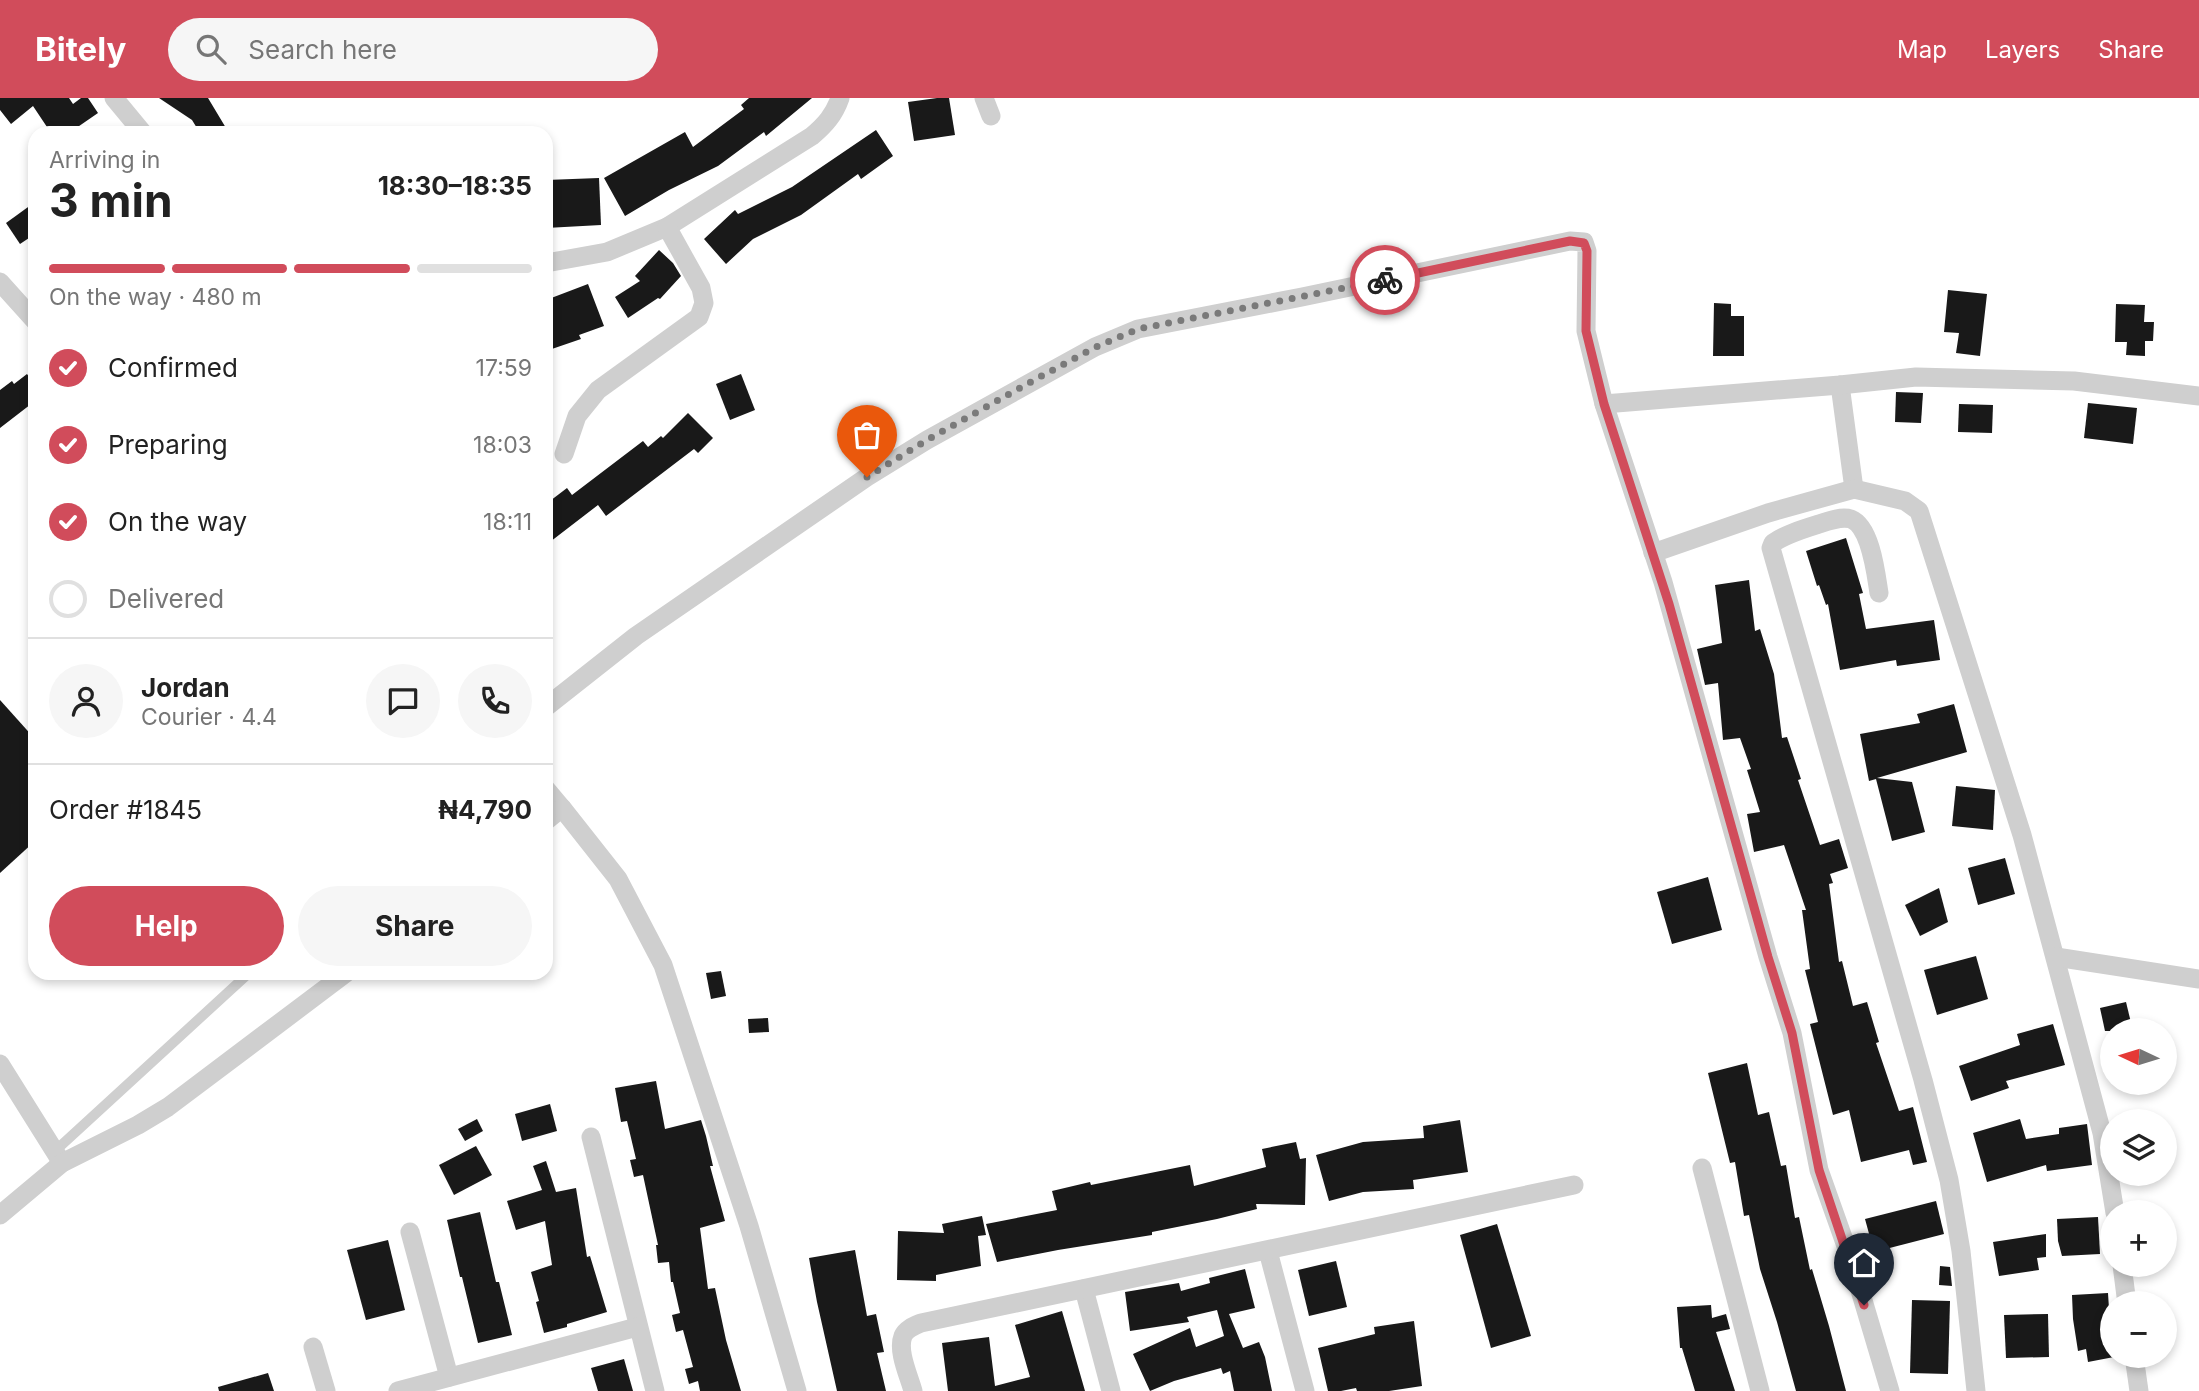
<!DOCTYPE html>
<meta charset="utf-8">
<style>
body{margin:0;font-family:Inter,sans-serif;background:#f6f6f6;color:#222;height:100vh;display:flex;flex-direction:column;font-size:26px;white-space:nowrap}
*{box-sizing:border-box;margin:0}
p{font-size:23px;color:#767676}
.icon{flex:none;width:38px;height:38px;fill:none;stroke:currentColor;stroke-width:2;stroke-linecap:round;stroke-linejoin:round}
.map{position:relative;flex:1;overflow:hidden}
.panel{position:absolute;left:28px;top:28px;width:525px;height:854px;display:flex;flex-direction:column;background:#fff;border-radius:21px;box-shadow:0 4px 10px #0003}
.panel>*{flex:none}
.needle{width:46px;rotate:274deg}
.controls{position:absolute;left:2100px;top:920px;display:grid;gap:14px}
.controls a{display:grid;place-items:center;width:77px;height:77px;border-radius:50%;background:#fff;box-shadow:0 4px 10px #0003;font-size:35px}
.pin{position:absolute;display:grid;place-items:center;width:60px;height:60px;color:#fff;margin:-72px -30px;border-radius:50% 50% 50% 0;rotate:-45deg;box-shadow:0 0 7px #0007}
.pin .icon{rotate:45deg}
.courier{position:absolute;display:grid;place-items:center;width:70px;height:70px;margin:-35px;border:5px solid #d14c5b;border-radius:50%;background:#fff;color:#222;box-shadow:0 2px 9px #0007}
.overview em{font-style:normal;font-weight:700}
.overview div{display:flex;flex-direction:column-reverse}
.overview{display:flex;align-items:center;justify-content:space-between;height:119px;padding:0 21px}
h1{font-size:46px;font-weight:700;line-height:52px}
.bar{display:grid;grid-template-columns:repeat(4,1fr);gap:10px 7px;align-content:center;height:84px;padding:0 21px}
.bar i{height:9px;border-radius:5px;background:#e0e0e0}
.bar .on{background:#d14c5b}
.bar p{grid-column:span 4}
.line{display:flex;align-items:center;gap:18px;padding:0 21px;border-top:2px solid #e0e0e0}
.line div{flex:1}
.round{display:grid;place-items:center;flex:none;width:74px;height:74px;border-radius:37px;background:#f6f6f6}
ol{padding:0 21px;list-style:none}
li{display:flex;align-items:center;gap:21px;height:77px}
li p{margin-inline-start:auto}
li .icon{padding:7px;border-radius:50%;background:#d14c5b;color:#fff;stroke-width:4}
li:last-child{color:#767676}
li i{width:38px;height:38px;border:4px solid #e0e0e0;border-radius:50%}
.button{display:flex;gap:14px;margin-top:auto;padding:14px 21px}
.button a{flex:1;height:80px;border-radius:42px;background:#d14c5b;color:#fff;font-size:28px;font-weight:700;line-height:80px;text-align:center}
.button a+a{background:#f6f6f6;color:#222}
header{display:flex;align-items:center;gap:42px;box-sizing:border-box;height:98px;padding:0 35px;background:#d14c5b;color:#fff}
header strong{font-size:33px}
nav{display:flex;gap:38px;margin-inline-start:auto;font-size:24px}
.search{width:490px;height:63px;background:#f6f6f6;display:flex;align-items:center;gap:18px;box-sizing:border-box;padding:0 24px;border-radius:38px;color:#767676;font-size:26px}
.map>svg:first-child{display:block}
.building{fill:#191919}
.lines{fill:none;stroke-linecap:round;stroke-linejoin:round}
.lane{stroke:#cfcfcf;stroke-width:10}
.street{stroke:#cfcfcf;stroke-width:19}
.done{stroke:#7a7a7a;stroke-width:7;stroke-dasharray:0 12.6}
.route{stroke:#d14c5b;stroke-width:9}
</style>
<header>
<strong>Bitely</strong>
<div class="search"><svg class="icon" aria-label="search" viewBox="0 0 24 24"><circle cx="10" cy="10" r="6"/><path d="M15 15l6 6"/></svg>Search here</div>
<nav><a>Map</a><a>Layers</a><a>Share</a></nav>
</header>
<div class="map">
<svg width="2199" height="1293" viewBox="0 0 2199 1293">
<rect width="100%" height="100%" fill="#fff"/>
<!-- building -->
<g class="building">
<polygon points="0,0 69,0 73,6 81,0 88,0 98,15 69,35 51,35 33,8 11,26 0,12"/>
<polygon points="159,0 208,0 226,30 218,35 200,35 192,22"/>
<polygon points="749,0 812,0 766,38 764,34 718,68 669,92 625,118 604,80 685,34 693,49 744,11 741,7"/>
<polygon points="937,0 949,0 955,37 914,43 908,4"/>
<polygon points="876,32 893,58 861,81 858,76 801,117 753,141 726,166 704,141 735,112 738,116 792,89"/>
<polygon points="599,80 601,127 546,130 546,82"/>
<polygon points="35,104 35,136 20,146 6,125"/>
<polygon points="659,152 673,165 681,178 660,201 658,200 628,220 615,199 640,183 635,178"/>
<polygon points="588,186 604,228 579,237 581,241 546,253 546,202"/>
<polygon points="1948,192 1987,196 1980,258 1956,255 1959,235 1944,234"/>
<polygon points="1714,205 1731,206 1731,218 1744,218 1744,258 1713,258"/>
<polygon points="2116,206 2145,207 2144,224 2154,224 2153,243 2145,243 2145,258 2126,257 2127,244 2115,244"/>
<polygon points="27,276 35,287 35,303 0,330 0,292 12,283 14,286"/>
<polygon points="741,276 755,312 730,322 716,286"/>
<polygon points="1896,294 1923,295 1921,325 1895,324"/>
<polygon points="2088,305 2137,310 2133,346 2084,340"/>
<polygon points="1959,306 1993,307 1992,335 1958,334"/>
<polygon points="688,315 713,340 698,355 694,351 606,418 598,407 546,447 546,406 567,390 572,397 643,343 648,349 661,338 663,340"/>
<polygon points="1846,440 1863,495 1859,496 1866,531 1934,522 1940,562 1897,568 1896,562 1840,572 1828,506 1826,507 1819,487 1817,488 1806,453"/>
<polygon points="1749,482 1755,533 1760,531 1774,576 1782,640 1787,639 1801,681 1798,682 1820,747 1839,741 1848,770 1830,776 1833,785 1829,786 1839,864 1842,863 1853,908 1867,904 1879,944 1876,945 1899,1013 1913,1009 1927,1064 1913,1067 1909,1052 1861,1064 1849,1012 1833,1017 1810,926 1818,924 1805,872 1810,871 1802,812 1806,812 1784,747 1754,754 1747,716 1760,714 1747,672 1751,671 1740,640 1723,642 1718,585 1705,587 1697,551 1722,545 1715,487"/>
<polygon points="0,602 35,641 35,743 0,775"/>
<polygon points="1954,606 1967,654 1877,680 1912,684 1925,734 1892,743 1876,681 1869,683 1860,636 1920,625 1917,616"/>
<polygon points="1956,688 1995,692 1993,732 1952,728"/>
<polygon points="2005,760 2015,796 1978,807 1968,770"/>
<polygon points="1708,779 1722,832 1672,846 1657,794"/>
<polygon points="1939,790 1948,824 1920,838 1905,807"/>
<polygon points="1976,858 1988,901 1937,917 1924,872"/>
<polygon points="721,873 726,898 711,901 706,875"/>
<polygon points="2126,904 2133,933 2105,933 2100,910"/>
<polygon points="768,920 769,934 749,935 748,921"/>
<polygon points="2053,926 2065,967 2006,983 2009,990 1971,1003 1959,968 2020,947 2017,936"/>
<polygon points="1747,965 1758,1017 1769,1014 1781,1068 1786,1067 1795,1120 1799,1119 1810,1172 1812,1171 1829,1228 1846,1293 1796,1293 1777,1224 1760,1171 1749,1117 1744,1118 1735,1064 1730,1065 1708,975"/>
<polygon points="656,983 665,1031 701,1022 706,1038 713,1068 710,1068 725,1123 700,1130 708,1191 715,1190 726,1242 741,1293 700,1293 698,1283 689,1286 685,1271 693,1269 683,1232 676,1234 672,1217 680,1215 673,1184 671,1184 669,1164 658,1165 656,1147 658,1147 643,1077 634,1079 630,1062 636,1061 627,1023 621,1024 615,990"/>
<polygon points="550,1006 557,1033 522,1043 515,1016"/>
<polygon points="477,1021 483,1033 465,1043 458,1031"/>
<polygon points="2020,1021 2026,1041 2059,1036 2059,1030 2087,1026 2092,1067 2047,1073 2046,1067 1987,1084 1973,1035"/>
<polygon points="1460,1022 1468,1074 1413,1082 1414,1091 1363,1094 1329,1103 1316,1057 1363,1044 1424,1040 1423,1028"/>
<polygon points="1296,1044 1300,1061 1306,1060 1305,1107 1256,1106 1257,1111 1217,1121 1152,1134 1152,1137 1058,1152 997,1164 986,1126 1057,1112 1052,1093 1090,1084 1091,1087 1190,1067 1194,1088 1266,1069 1262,1051"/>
<polygon points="476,1048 492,1077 454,1097 439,1067"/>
<polygon points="546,1063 556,1094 576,1090 587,1159 590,1158 607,1214 567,1226 567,1229 544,1235 536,1204 539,1203 531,1174 552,1167 545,1123 516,1132 507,1103 542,1092 533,1068"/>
<polygon points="1936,1103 1944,1136 1874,1154 1865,1121"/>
<polygon points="480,1114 496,1184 499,1184 512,1237 478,1245 462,1179 460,1179 447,1122"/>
<polygon points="982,1118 986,1137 978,1138 981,1168 936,1177 936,1183 897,1182 898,1133 944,1135 942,1126"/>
<polygon points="2098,1119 2100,1156 2062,1158 2058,1143 2057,1121"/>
<polygon points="1497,1126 1531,1238 1491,1250 1460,1137"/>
<polygon points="2046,1136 2046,1159 2037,1160 2039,1172 1999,1178 1993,1144"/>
<polygon points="388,1142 405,1212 366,1222 347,1152"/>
<polygon points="855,1152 867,1218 876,1216 884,1254 877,1255 886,1293 837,1293 817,1204 809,1160"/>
<polygon points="1336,1163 1347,1209 1309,1218 1298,1172"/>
<polygon points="1940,1168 1950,1169 1952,1188 1939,1187"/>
<polygon points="1245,1171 1255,1210 1229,1216 1243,1250 1259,1244 1265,1259 1272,1293 1234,1293 1230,1273 1223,1276 1221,1270 1174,1283 1150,1293 1133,1256 1190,1230 1196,1249 1224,1238 1217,1212 1187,1219 1189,1224 1130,1233 1125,1194 1179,1185 1181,1193 1210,1185 1209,1180"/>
<polygon points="2108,1195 2112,1258 2114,1259 2088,1264 2086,1251 2078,1253 2073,1221 2072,1197"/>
<polygon points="1912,1202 1950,1203 1948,1276 1910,1275"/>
<polygon points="1711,1207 1712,1220 1726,1216 1730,1231 1716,1234 1735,1293 1695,1293 1682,1250 1680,1250 1677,1209"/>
<polygon points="1062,1213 1085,1293 948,1293 942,1245 989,1239 995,1288 1030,1279 1015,1227"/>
<polygon points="2048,1216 2049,1259 2006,1260 2004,1217"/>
<polygon points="1414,1223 1422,1288 1389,1293 1357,1293 1356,1290 1341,1293 1328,1293 1318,1250 1375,1236 1374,1229"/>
<polygon points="624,1261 633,1293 598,1293 591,1270"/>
<polygon points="268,1275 274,1293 219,1293 218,1289"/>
</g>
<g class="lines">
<!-- lane -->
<polyline class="lane" points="55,1053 249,875"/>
<!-- street -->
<g class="street">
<polyline points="114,0 143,35"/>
<polyline points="984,0 991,18"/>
<path d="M546,165L607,154L667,129L812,38C825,27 834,17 840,0"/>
<polyline points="0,184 35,223"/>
<polyline points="1840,287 1854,391"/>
<polyline points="1604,306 1840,287 1916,279 2074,283 2199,298"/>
<polyline points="564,356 577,318 598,292 699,219 704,205 701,190 667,129"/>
<polyline points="1653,455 1768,415 1854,391 1905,403 1919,413 2022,737 2102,1035 2115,1115"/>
<path d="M1879,495C1876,476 1871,429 1851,421C1841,418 1828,423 1819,426C1803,431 1786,436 1773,445L1771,450L1923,982L1949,1082L1961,1153L1976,1293"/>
<polyline points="546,609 636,538 867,379 927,342 1095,249 1138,231 1302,199 1570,143 1584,144 1587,153 1586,233 1604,306 1663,484 1768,859 1792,935 1819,1072 1851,1162 1890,1293"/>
<polyline points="546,691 562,710 546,723"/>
<polyline points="562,710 618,781 663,867 749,1128 797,1293"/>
<polyline points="2056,859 2199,881"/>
<polyline points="0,966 62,1065"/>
<polyline points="591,1039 655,1293"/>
<polyline points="1702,1070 1760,1293"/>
<polyline points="0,1117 62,1065 138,1027 168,1009 346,875"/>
<polyline points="410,1134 449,1279"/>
<polyline points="1268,1153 1305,1293"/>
<polyline points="2122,1167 2127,1206"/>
<polyline points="1084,1191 1111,1293"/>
<polyline points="313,1249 326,1293"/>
<polyline points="2134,1258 2139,1293"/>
<polyline points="398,1293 637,1229"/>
<path d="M913,1293C909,1278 897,1253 903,1238C906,1231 914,1228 921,1225L1574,1087"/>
</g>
</g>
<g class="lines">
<!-- done -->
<polyline class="done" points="867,379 927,342 1036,281 1096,249 1138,231 1385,182"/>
<!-- route -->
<polyline class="route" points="1385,182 1570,143 1584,145 1587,153 1586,233 1604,306 1669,506 1768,859 1792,935 1819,1072 1864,1207"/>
</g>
</svg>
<div class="controls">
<a><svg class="needle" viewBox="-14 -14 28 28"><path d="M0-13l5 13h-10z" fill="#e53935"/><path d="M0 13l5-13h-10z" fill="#767676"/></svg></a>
<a><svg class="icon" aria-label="layers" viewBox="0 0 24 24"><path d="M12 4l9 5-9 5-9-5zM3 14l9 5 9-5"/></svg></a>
<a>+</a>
<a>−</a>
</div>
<div class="pin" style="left:867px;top:379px;background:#ea580c"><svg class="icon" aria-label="bag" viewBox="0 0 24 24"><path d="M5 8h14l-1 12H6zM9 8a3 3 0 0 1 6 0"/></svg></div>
<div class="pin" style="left:1864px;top:1207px;background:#1f2937"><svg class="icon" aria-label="home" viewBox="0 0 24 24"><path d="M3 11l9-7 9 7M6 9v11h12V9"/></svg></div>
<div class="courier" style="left:1385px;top:182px"><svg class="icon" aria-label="bike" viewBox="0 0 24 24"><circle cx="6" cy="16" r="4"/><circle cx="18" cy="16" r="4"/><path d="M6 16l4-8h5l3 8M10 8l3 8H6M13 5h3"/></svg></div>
<section class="panel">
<div class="overview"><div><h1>3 min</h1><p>Arriving in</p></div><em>18:30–18:35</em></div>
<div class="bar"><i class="on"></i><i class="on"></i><i class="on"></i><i></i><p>On the way · 480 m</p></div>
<ol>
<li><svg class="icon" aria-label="check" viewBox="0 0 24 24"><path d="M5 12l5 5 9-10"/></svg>Confirmed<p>17:59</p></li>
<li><svg class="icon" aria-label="check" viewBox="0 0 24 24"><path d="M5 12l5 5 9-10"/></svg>Preparing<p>18:03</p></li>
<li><svg class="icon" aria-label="check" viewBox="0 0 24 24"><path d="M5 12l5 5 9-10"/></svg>On the way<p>18:11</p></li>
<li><i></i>Delivered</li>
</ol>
<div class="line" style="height:126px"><a class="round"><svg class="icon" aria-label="person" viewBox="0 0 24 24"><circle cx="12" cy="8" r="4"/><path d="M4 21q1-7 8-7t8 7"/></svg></a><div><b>Jordan</b><p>Courier · 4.4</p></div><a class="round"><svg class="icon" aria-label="chat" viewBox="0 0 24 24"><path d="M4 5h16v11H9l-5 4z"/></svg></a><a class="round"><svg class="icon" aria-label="phone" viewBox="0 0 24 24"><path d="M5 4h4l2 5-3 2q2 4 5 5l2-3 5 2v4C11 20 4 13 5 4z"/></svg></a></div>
<div class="line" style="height:91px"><div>Order #1845</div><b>₦4,790</b></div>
<div class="button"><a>Help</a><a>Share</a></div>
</section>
</div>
